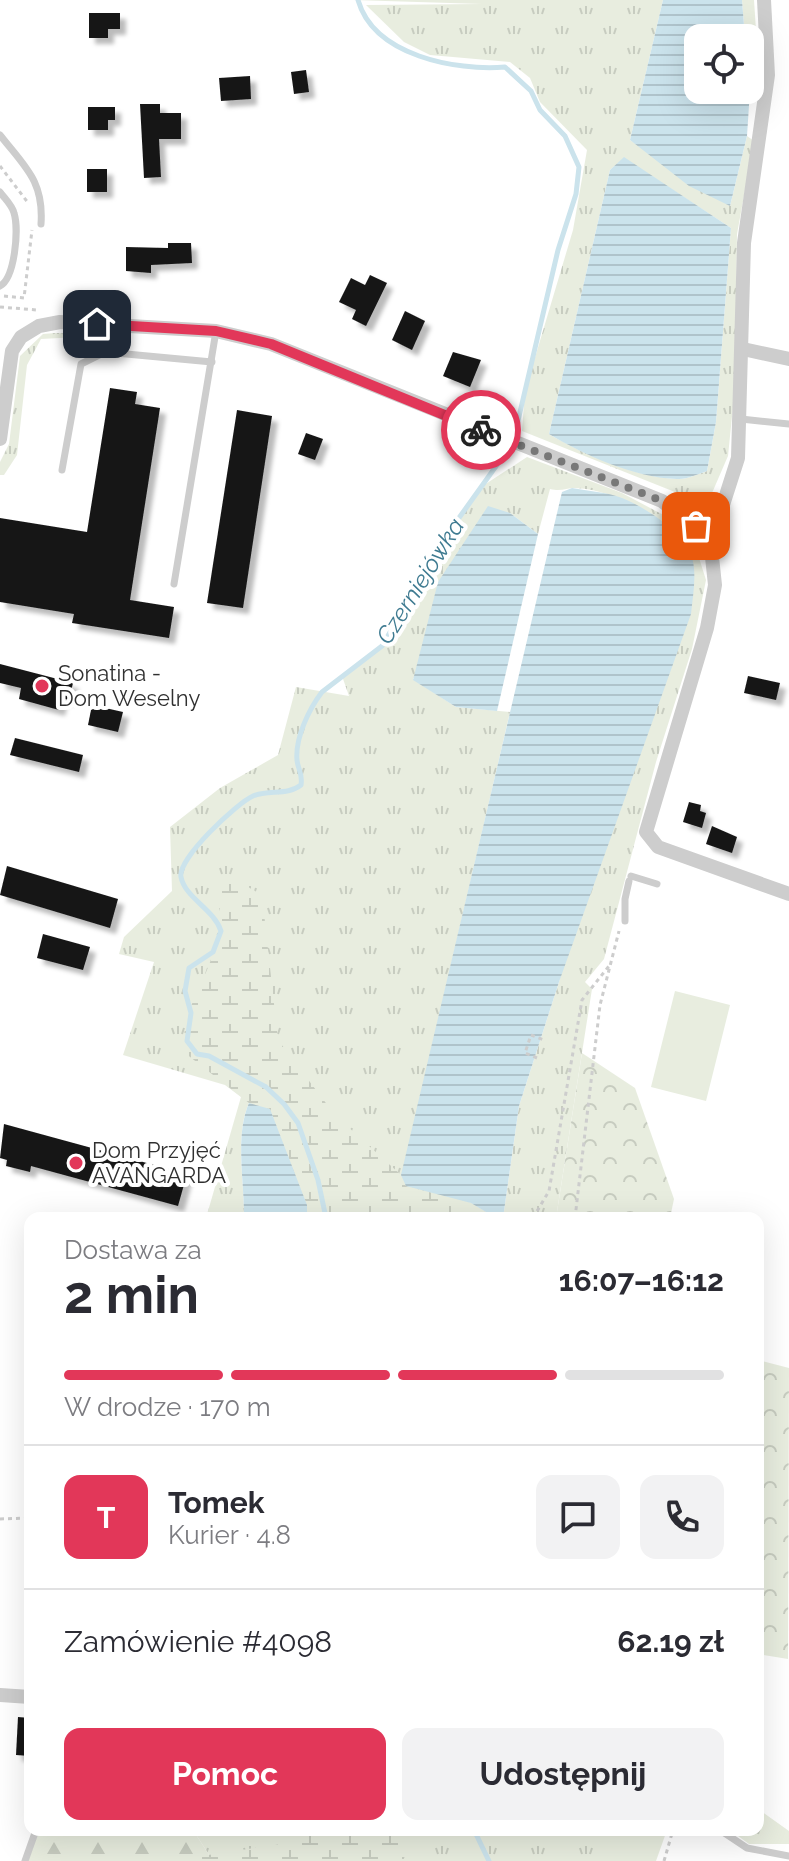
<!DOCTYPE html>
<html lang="pl">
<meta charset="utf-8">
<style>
body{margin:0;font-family:Raleway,sans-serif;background:#f2f2f3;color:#2b2b33;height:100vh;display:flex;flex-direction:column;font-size:30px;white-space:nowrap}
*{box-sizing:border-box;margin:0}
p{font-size:26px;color:#7c7c81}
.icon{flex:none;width:44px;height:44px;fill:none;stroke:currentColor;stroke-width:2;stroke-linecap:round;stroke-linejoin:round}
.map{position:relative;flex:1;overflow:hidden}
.sheet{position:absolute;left:24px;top:1212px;width:740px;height:624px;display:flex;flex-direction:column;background:#fff;border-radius:16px;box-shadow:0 8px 32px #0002}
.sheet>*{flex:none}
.controls{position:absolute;left:684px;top:24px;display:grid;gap:16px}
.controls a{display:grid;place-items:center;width:80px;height:80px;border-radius:16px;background:#fff;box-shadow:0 8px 32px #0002;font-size:40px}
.pin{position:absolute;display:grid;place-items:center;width:68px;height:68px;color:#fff;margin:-34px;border-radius:16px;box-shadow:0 4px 12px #0006}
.courier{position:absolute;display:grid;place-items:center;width:80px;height:80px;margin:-40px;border:6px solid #e23759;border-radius:50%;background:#fff;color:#222;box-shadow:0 2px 10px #0007}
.overview em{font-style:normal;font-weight:700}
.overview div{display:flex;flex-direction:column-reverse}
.overview{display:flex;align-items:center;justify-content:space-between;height:136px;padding:0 40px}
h1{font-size:52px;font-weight:700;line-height:60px}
.bar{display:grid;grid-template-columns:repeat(4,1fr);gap:12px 8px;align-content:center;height:96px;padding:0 40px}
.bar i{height:10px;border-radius:6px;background:#e1e1e2}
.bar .on{background:#e23759}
.bar p{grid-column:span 4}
.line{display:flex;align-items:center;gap:20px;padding:0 40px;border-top:2px solid #e1e1e2}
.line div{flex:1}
.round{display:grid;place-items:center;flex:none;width:84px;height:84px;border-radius:16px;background:#f2f2f3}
.primary-button{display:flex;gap:16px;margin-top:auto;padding:16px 40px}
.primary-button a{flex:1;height:92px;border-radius:16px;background:#e23759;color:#fff;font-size:32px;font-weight:700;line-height:92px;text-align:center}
.primary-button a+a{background:#f2f2f3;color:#2b2b33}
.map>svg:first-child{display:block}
.grass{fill:url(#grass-tufts);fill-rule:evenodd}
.forest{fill:url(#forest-firs)}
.wetland{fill:url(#wetland-marsh)}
.park{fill:url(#park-crowns)}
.garden{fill:#e8eddf}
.water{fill:url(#water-rules)}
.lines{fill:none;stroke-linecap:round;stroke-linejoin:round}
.stream{stroke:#cbe3ec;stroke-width:5}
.building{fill:#171717;filter:url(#shadow)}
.path{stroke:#cdcdcd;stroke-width:3;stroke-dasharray:4 4;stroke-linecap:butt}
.service{stroke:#cdcdcd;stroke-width:7}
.minor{stroke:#cdcdcd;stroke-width:14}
.done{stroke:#787878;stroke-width:8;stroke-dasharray:0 14.4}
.route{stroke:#e23759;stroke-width:10}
.poi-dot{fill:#e23759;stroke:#fff;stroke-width:3}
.labels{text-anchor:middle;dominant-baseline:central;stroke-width:8;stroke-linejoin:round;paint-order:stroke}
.poi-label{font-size:22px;fill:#303030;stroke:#fff;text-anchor:start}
.water-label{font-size:24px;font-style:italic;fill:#3f7b91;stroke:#fff}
</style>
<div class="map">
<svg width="789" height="1861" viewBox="0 0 789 1861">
<defs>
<pattern id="grass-tufts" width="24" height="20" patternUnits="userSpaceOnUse" patternTransform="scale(2)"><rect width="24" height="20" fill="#e8eddf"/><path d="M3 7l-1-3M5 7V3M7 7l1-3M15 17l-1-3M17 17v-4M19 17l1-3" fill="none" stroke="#c7ccc0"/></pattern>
<pattern id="forest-firs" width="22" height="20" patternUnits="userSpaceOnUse" patternTransform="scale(2)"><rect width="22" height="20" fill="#e8eddf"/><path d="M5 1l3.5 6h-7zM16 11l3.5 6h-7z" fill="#c7ccc0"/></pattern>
<pattern id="wetland-marsh" width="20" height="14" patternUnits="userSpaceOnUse" patternTransform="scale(2)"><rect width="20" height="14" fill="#e8eddf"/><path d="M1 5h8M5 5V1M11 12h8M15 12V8" fill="none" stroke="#c7ccc0"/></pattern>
<pattern id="park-crowns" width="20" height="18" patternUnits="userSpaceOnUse" patternTransform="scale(2)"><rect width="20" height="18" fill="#e8eddf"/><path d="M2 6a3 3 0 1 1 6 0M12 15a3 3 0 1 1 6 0" fill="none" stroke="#c7ccc0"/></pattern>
<pattern id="water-rules" width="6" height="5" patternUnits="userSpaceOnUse" patternTransform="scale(2)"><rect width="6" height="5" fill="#cbe3ec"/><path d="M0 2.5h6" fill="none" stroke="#afc3cb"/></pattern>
<filter id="shadow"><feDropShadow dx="6" dy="6" stdDeviation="2" flood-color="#0004"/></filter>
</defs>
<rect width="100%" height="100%" fill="#fff"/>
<!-- grass -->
<g class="grass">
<path d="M353,0H663L630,140L730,206L747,136L754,141L737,234L735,387L728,456L709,500L700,502L522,431L525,391L573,230L587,150L540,102L530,78L510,62L430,55L404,42L366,5L482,4ZM624,158L731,228L716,422L707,471C698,474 686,480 677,479C638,478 581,453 549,434L610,170Z"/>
<polygon points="742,0 754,0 759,75 750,64 750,38 745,38"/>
<polygon points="55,333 117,335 41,339 27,365 17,455 4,475 0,475 0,462 9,444 20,356 43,334"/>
<path d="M527,457L622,493L669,518L694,542L706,580L692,649L656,762L604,959L585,982L592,989L556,1218H503L519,1106L559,982L669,529C641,508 612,490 575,488C566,488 561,492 550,489L538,534L510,513L413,679L456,707L510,712L402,1175L471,1203L496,1218H307V1205L249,1103C235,1134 244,1180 244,1214L259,1218H206L241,1097L225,1085L123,1055L154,962L119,954L124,937L172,891L170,827L220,788L278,755L296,687L349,696L342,676L382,646L414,588L478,489Z"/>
<polygon points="758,1809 789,1831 789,1844 749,1844 730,1830 758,1830"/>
<polygon points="193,1830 667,1830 656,1861 213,1861"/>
</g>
<!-- forest -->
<polygon class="forest" points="34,1830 193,1830 213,1861 25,1861"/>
<!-- wetland -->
<g class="wetland">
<path d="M223,873L262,895L278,1040L335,1115L401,1175L406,1186L471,1203L496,1218H307V1205L270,1109L249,1103L185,1053C179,1014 203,988 213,953C220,927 220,899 223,873Z"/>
<polygon points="322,1830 415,1830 403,1861 169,1861 288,1843"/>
</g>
<!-- park -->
<g class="park">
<polygon points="582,1053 635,1088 674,1199 670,1218 556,1218"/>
<polygon points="758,1360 789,1368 788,1659 758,1654"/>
</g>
<!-- garden -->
<g class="garden">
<polygon points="675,991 730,1005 706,1101 651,1087"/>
<polygon points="645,1841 645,1860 608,1860 607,1842"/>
</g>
<!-- water -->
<g class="water">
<polygon points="663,0 742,0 745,38 698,38 698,90 750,90 747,136 730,206 689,186 630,140"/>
<path d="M624,157L731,228L716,422L707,471C698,474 686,480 677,479C635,478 584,455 549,434L610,170Z"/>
<path d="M572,488C588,491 607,492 622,498C643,506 680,530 690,552C698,570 693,594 691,614L559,982L519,1106L503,1218H496L471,1203L406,1186L401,1175L562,492Z"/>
<polygon points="488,506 510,513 538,534 497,711 456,707 413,680 438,582"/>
<path d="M249,1103L270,1109L307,1205V1218L244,1215C244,1179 235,1135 249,1103Z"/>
</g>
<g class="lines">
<!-- stream -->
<g class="stream">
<path d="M326,1218L318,1180L298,1123L284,1104L266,1087L209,1056L197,1054L187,1041L191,1013L185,991L189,968L213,952L221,931C214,909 185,898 181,877C177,859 237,803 253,796C269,789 287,796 301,785C303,774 298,770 297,760C295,738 309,709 322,692L382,646L446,536L499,462L517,425L558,250L576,194L579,167L565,136L540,110L531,91L505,67C456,71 374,56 358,0"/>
<polyline points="474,1830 489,1861"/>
</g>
</g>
<!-- building -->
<g class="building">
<polygon points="89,13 120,13 120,29 108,29 108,38 89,38"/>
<polygon points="306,70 309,92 294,94 291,72"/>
<polygon points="250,76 251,99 221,101 219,78"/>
<polygon points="140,104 160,104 160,113 181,113 181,139 159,139 161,177 144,178"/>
<polygon points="88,107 115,107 115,120 108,120 108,130 88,130"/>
<rect x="87" y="169" width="20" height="23"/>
<polygon points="168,243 191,243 192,263 151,265 151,273 126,271 126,247 168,248"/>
<polygon points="370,275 387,283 366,326 352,319 356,310 339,302 351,278 365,285"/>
<polygon points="405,311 425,321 412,350 392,340"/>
<polygon points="453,352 481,360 470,387 443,376"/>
<polygon points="110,388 137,392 135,404 160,408 130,600 174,607 169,638 72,623 74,614 0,602 0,518 87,532"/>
<polygon points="237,410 272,416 243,608 207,603"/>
<polygon points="306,433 323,439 315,460 298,454"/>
<polygon points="0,664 73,683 69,700 62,698 59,710 19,699 21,688 0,683"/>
<polygon points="748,676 780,683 776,700 744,693"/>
<polygon points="92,705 123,712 118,732 88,725"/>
<polygon points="15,738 83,755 79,772 10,755"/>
<polygon points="689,802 701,805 700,811 706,813 702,828 683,822"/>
<polygon points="712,826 737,837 732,853 706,844"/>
<polygon points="7,866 118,899 110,928 0,895"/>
<polygon points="43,934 90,947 83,970 37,958"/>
<polygon points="4,1124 187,1174 178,1206 31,1166 30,1172 6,1166 7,1160 0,1158"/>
<polygon points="18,1717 30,1718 30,1756 16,1755"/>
</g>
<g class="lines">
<!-- path -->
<g class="path">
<polyline points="0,166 29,204"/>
<polyline points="4,296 24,298 32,230"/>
<polyline points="0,307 37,310"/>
<polyline points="687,501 706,505"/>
<polyline points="723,546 727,526"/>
<polyline points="537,1058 525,1053 531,1035 544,1040"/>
<polyline points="533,1218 549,1191 582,1000 609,966"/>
<polyline points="575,1218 600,1005 619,931"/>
<polyline points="0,1519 30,1518"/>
<polyline points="664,1861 673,1830"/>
</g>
<!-- service -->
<g class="service">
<path d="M0,135C25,167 44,181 41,224"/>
<path d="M0,192C5,199 12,205 14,213C19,229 15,278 0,286"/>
<polyline points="741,419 789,424"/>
<polyline points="62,470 81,364 105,352 212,362"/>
<polyline points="174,584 216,331"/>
<polyline points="631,876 657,884"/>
<polyline points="625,921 625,899 629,881"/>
<polyline points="720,1830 747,1848 789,1856"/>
<polyline points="25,1861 36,1830"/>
</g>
<!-- minor -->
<g class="minor">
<polyline points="743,349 789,359"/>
<polyline points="0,439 12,351 21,337 39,326 60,322 216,331 271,344 662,501 701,532 712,557 715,585 707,628 646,832 658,847 789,894"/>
<polyline points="701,532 722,508 738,458 744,243 768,75 764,0"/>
<polyline points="0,1695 30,1697"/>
</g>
</g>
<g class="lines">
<!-- done -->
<polyline class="done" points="481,430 662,501 696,526"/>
<!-- route -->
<polyline class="route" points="97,324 216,331 271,344 481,430"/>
</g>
<!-- markers -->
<g class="poi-dot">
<circle cx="42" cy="686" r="8"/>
<circle cx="76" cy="1163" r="8"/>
</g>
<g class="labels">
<!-- poi labels -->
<g class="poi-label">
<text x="58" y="673">Sonatina -<tspan x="58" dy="25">Dom Weselny</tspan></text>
<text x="92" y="1150">Dom Przyjęć<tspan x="92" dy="25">AVANGARDA</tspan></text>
</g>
<!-- water labels -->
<g class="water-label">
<text transform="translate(420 581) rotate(-58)">Czerniejówka</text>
</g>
</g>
</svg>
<div class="controls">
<a><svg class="icon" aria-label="locate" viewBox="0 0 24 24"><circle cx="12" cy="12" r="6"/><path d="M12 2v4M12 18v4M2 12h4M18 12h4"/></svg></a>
</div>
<div class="pin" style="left:696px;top:526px;background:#ea580c"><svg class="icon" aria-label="bag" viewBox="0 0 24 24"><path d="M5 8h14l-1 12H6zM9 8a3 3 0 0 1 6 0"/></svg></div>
<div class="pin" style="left:97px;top:324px;background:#1f2937"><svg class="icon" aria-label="home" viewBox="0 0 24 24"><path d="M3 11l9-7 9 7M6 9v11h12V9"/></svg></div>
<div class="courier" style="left:481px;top:430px"><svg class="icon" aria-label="bike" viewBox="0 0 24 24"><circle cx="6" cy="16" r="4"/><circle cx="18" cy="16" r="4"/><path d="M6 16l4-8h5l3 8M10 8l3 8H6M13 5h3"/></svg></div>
<section class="sheet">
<div class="overview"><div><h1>2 min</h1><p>Dostawa za</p></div><em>16:07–16:12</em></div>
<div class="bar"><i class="on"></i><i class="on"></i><i class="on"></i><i></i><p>W drodze · 170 m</p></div>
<div class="line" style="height:144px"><b class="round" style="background:#e23759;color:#fff">T</b><div><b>Tomek</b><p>Kurier · 4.8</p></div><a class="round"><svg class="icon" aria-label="chat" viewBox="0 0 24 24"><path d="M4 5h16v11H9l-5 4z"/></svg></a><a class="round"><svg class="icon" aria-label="phone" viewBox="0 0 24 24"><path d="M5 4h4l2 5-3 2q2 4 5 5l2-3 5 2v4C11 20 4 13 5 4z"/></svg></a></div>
<div class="line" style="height:104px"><div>Zamówienie #4098</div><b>62.19 zł</b></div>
<div class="primary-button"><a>Pomoc</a><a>Udostępnij</a></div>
</section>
</div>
